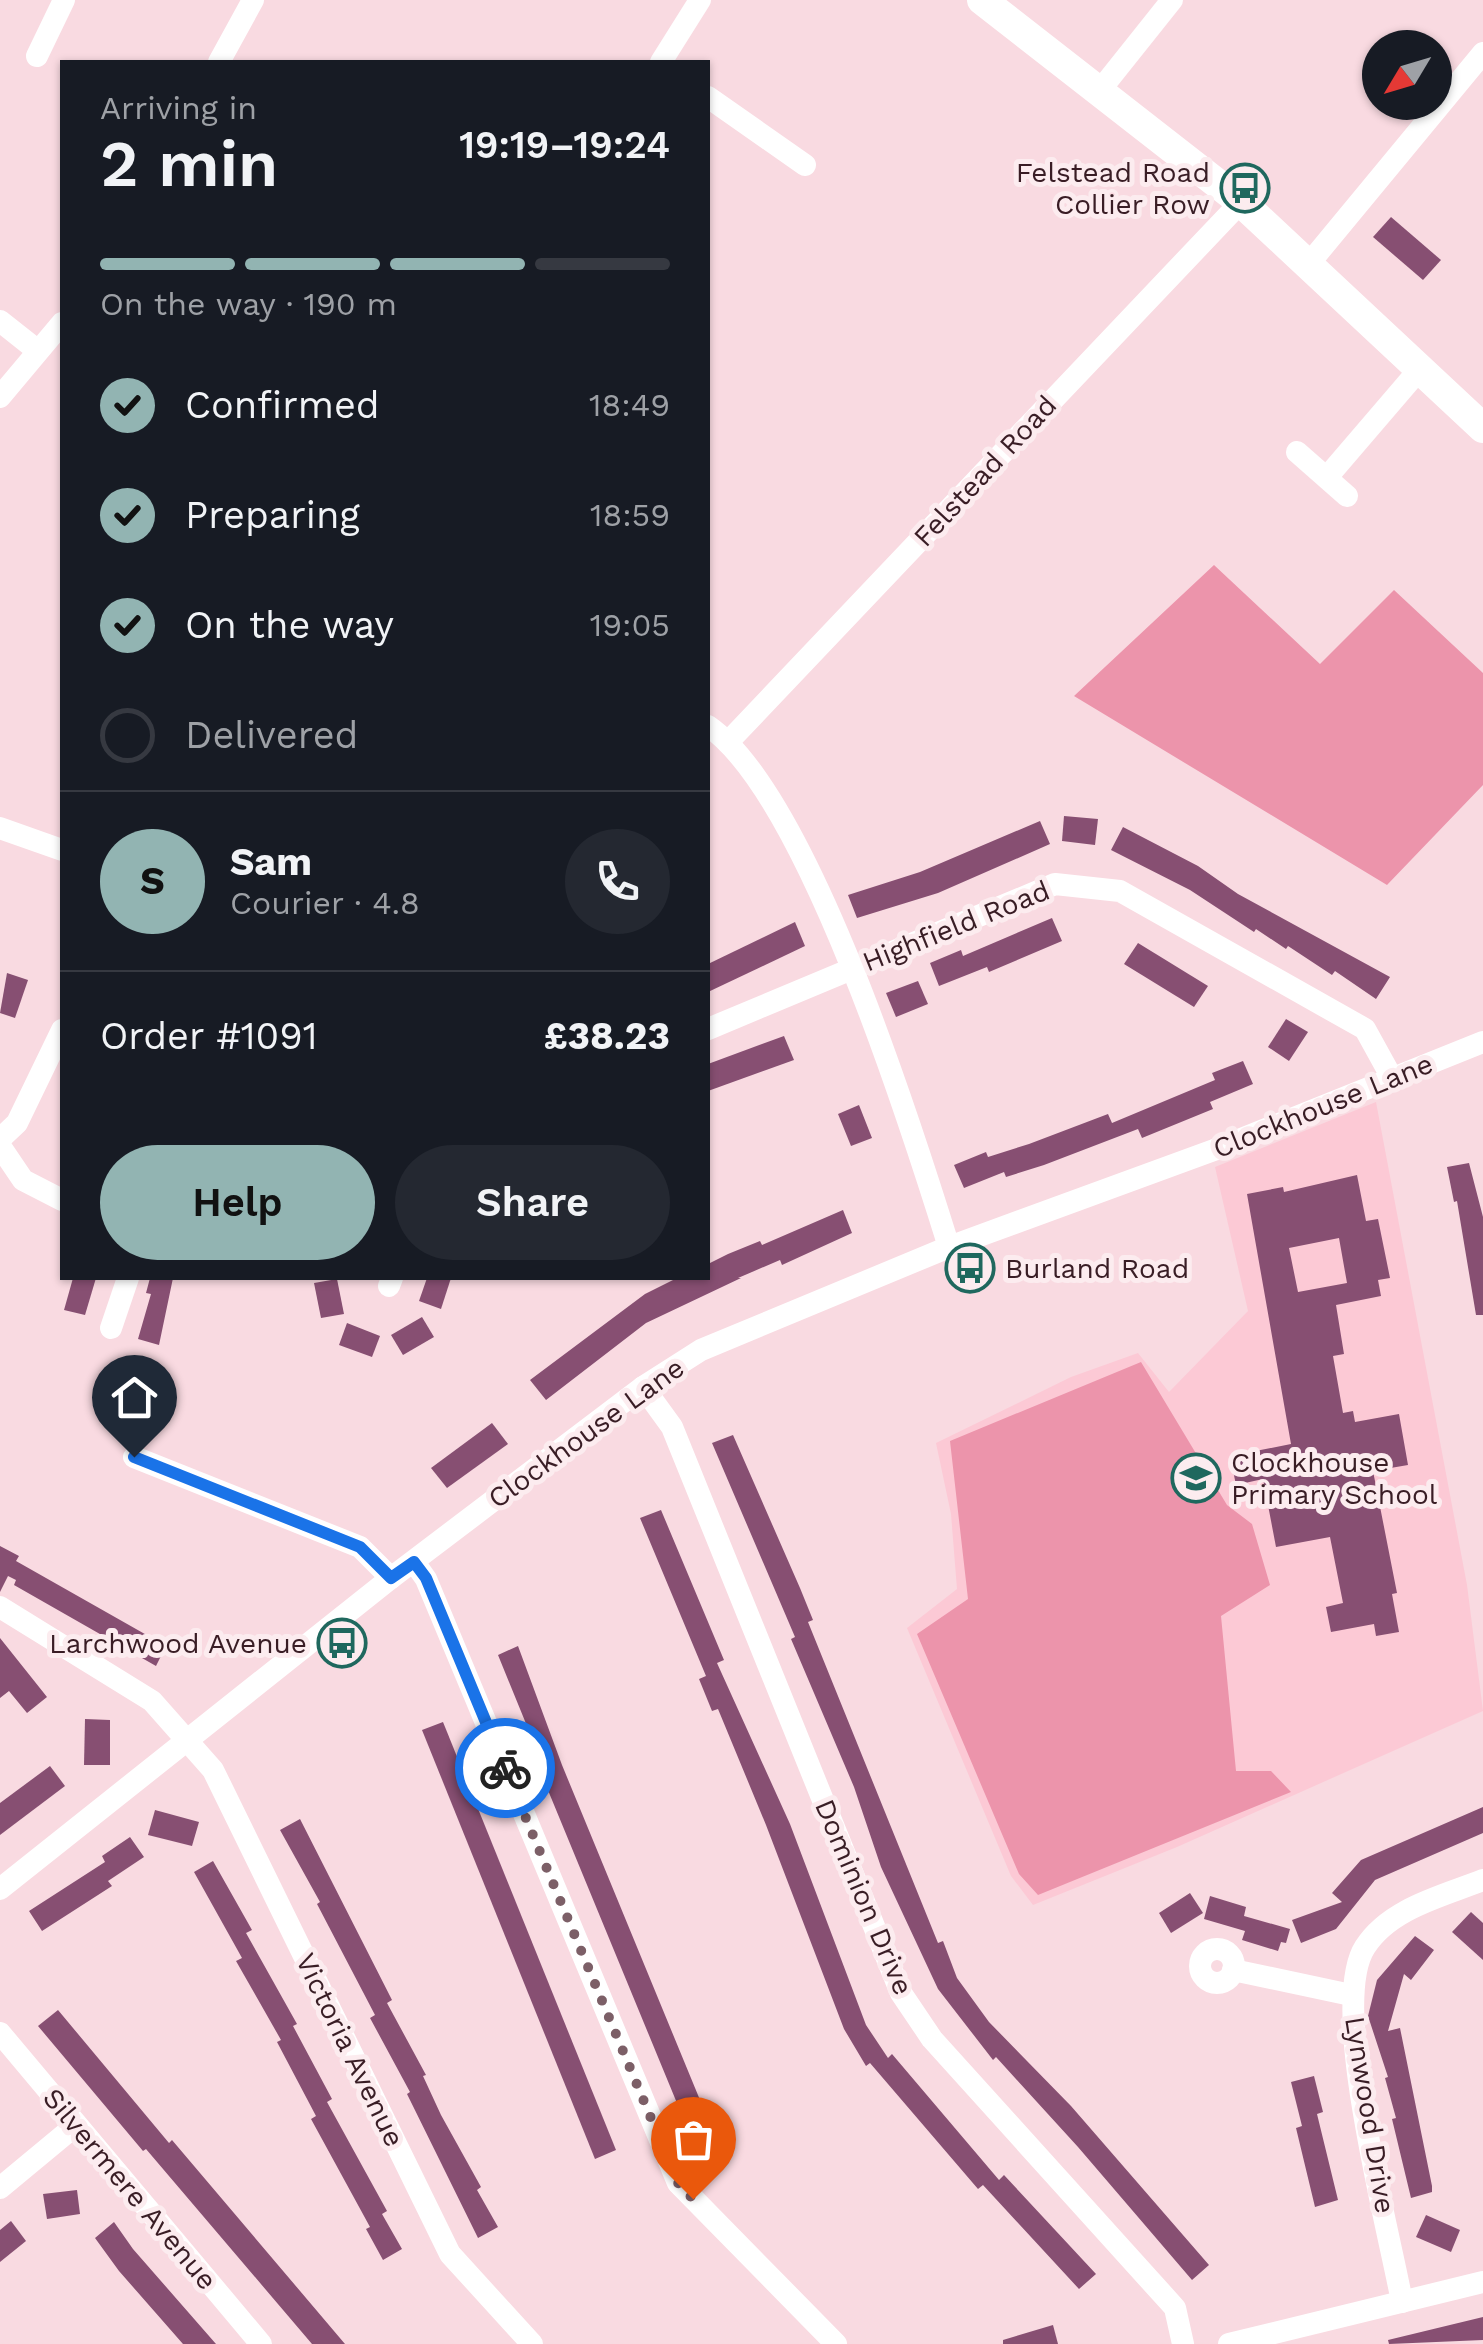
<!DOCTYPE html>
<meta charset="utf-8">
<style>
body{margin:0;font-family:"Work Sans",sans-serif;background:#242831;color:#f1f3f6;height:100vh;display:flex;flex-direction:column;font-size:38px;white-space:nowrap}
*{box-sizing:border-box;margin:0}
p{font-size:32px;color:#9ea1a6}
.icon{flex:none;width:55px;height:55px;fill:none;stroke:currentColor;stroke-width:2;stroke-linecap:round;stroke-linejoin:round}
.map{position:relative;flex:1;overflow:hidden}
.panel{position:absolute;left:60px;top:60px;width:650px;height:1220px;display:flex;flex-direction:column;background:#171b24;border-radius:0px;box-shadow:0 2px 8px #0004}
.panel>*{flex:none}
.needle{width:65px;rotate:232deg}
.fabs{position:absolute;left:1362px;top:30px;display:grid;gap:20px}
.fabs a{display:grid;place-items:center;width:90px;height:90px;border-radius:50%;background:#171b24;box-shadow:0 2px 8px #0004;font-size:50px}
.pin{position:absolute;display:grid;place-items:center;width:85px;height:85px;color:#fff;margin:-102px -42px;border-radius:50% 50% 50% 0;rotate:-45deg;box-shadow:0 0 10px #0007}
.pin .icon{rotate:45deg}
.courier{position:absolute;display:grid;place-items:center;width:100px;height:100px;margin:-50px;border:8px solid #1a73e8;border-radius:50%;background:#fff;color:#222;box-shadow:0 2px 12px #0007}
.summary em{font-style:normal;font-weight:600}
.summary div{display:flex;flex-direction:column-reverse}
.summary{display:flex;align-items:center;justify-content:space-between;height:170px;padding:0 40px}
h1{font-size:65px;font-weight:600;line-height:75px}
.bar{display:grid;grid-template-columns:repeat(4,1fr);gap:15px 10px;align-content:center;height:120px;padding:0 40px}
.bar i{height:12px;border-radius:8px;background:#363941}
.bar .selected{background:#92b4b2}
.bar p{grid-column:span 4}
.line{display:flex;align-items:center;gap:25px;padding:0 40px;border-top:2px solid #363941}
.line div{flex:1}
.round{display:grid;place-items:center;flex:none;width:105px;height:105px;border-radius:52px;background:#242831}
ol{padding:0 40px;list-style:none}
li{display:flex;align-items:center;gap:30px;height:110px}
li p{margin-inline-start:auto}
li .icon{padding:10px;border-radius:50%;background:#92b4b2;color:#111;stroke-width:4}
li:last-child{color:#9ea1a6}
li i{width:55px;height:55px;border:5px solid #363941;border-radius:50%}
.primary-button{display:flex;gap:20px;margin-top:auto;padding:20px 40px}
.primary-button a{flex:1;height:115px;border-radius:60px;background:#92b4b2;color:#111;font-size:40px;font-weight:600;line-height:115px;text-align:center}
.primary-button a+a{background:#242831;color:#f1f3f6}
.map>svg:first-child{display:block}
.built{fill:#fcc9d5}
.green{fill:#ec94ab}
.building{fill:#874f72;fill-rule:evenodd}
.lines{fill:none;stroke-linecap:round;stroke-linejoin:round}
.minor{stroke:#fff;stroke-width:22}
.secondary{stroke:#fff;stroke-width:30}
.done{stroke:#7c5f67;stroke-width:10;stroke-dasharray:0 18}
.route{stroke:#1a73e8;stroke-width:12}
.labels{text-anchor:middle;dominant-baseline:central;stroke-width:10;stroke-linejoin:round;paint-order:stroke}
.poi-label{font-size:28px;fill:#391d25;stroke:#fcecef;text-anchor:end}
.street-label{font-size:28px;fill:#391d25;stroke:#fcecef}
</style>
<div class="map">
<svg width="1483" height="2344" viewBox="0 0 1483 2344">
<rect width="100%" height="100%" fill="#f9dae1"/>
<!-- built -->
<polygon class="built" points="1376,1102 1467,1585 1483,1711 1177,1847 1033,1905 1011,1876 907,1628 957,1589 951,1514 936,1443 1071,1377 1138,1353 1169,1392 1248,1311 1215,1167"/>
<!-- green -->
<g class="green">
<polygon points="1214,565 1320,664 1394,590 1483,673 1483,785 1387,885 1074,696"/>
<polygon points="1141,1362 1227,1505 1252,1524 1270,1585 1221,1616 1236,1771 1271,1771 1291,1792 1038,1895 1019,1874 917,1634 968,1599 950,1441"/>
</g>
<!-- building -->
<g class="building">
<polygon points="1391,217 1441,260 1423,280 1373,237"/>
<polygon points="1064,816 1098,819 1095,845 1062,841"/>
<polygon points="1040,821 1050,844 938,893 857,918 848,895 920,872"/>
<polygon points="1123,827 1198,866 1238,894 1390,977 1376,999 1335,971 1332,975 1288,946 1286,949 1256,929 1254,932 1190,890 1111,850"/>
<polygon points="1052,918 1062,941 989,972 987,967 939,986 930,963 961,950 963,956"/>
<polygon points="795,922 805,946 708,992 708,964"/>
<polygon points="1138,943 1208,986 1194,1007 1124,964"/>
<polygon points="7,973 28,980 15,1018 0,1013"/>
<polygon points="918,981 928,1004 896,1017 886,993"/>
<polygon points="1286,1019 1308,1032 1289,1061 1268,1047"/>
<polygon points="784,1036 794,1060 708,1091 708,1064"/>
<polygon points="1243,1061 1253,1084 1210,1102 1213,1109 1142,1138 1138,1129 1044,1165 1006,1177 1004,1172 964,1188 954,1165 986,1152 988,1157 1029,1144 1108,1114 1112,1123 1215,1080 1212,1073"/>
<polygon points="859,1105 872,1138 851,1146 838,1114"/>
<polygon points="1469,1163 1483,1217 1483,1315 1476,1315 1457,1201 1454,1202 1447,1167"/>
<path d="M1357,1175L1366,1221L1378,1219L1390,1278L1378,1280L1381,1296L1336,1305L1344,1354L1333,1356L1343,1413L1353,1411L1355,1422L1399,1414L1408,1465L1373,1471L1397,1593L1392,1594L1399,1632L1376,1636L1374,1624L1331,1632L1326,1607L1343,1603L1330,1537L1276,1547L1263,1479L1236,1485L1230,1456L1291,1444L1247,1194L1283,1187L1284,1192ZM1339,1238L1347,1283L1298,1292L1289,1248Z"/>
<polygon points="843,1210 852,1233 782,1265 780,1260 738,1278 741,1278 646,1323 546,1400 530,1380 645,1294 677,1278 708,1278 708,1264 728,1254 760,1241 762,1245"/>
<polygon points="73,1278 96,1278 85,1315 64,1310"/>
<polygon points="150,1278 173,1278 159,1345 138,1339 151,1294 146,1293"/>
<polygon points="427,1278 451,1278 441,1309 419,1301"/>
<polygon points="337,1279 344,1314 321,1318 314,1283"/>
<polygon points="422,1317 434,1337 403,1355 391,1335"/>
<polygon points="347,1323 380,1336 372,1357 339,1345"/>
<polygon points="492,1423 508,1444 447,1488 431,1468"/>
<polygon points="733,1435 800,1588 813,1620 808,1622 938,1943 943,1941 957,1978 989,2022 1071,2106 1209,2265 1192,2280 1078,2147 996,2057 993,2060 938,1989 881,1867 854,1787 791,1639 795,1637 712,1443"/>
<polygon points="661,1510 724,1660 717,1663 790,1824 866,2025 888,2058 892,2054 999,2180 1004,2175 1096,2274 1079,2289 983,2185 978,2189 870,2063 866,2066 844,2029 766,1825 718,1709 712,1711 699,1679 706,1676 640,1518"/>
<polygon points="0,1546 19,1556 16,1561 166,1646 156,1666 14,1585 16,1580 8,1576 0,1592"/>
<polygon points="0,1638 47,1697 27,1713 9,1691 0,1698"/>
<polygon points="518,1646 562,1765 700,2100 679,2108 538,1766 525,1733 529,1731 498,1655"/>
<polygon points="85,1719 110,1720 110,1765 84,1765"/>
<polygon points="443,1722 616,2150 595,2159 422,1730"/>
<polygon points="50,1766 65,1786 0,1835 0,1803"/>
<polygon points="1483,1807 1483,1833 1375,1880 1336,1929 1301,1943 1292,1920 1342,1902 1332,1893 1361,1860"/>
<polygon points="155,1810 199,1822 192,1846 148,1835"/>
<polygon points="300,1819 392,2000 387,2003 426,2075 423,2076 441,2115 481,2187 477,2190 498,2227 478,2238 407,2094 410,2092 370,2018 375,2015 317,1904 320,1902 280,1830"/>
<polygon points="130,1837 144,1857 108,1881 112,1886 42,1931 29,1911 105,1862 102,1856"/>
<polygon points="213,1861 252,1930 246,1933 297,2024 293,2026 332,2099 327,2102 387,2211 382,2214 402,2249 383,2260 366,2229 370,2227 311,2119 316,2116 277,2042 281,2040 236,1961 242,1958 194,1872"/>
<polygon points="1190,1893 1203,1913 1171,1933 1159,1913"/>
<polygon points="1210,1896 1246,1907 1244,1916 1290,1929 1286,1943 1281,1942 1278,1951 1242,1940 1245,1931 1204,1919"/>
<polygon points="1471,1912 1483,1923 1483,1960 1452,1932"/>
<polygon points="1415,1936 1434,1950 1411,1980 1404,1974 1388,2031 1400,2028 1432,2186 1432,2192 1411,2198 1392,2119 1396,2118 1385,2078 1388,2077 1368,2016 1377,1980"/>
<polygon points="58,2010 169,2143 172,2140 345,2344 312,2344 146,2149 143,2151 38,2026"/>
<polygon points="1314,2076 1323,2112 1317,2114 1338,2200 1315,2207 1296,2128 1302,2126 1291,2082"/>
<polygon points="77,2190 80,2214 47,2219 43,2194"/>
<polygon points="1426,2215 1460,2230 1451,2252 1416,2237"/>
<polygon points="11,2221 26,2241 0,2262 0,2230"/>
<polygon points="114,2222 133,2249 216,2344 183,2344 119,2271 95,2238"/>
<polygon points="1483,2317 1483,2340 1389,2344 1388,2340"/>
<polygon points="1053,2325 1058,2344 1003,2344 1003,2340"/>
</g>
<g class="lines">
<!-- minor -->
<g class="minor">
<polyline points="37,56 64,0"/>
<polyline points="219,62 253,0"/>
<polyline points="661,62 700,0"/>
<polyline points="1101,89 1172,0"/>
<polyline points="708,97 805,165"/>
<polyline points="1307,266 1483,53"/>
<polyline points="0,321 38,351"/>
<polyline points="0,397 62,323"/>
<polyline points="1297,452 1347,496"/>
<polyline points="1328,476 1418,371"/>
<path d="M708,726C807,794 911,1125 949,1247"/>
<polyline points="729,741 1241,202"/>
<polyline points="0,828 62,850"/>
<polyline points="708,1029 1055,884 1120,891 1365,1029 1392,1078"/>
<polyline points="0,1139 17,1123 62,1030"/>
<polyline points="0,1146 23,1180 62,1200"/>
<polyline points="389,1286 392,1278"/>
<polyline points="111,1328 128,1278"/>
<polyline points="643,1387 672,1427 901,1993 932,2039 1175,2308 1183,2344"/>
<polyline points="134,1457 360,1547 391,1578"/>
<polyline points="414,1562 426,1579 678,2183 836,2344"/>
<polyline points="0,1607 152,1701 213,1770 450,2254 532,2344"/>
<polyline points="0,1889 391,1578 643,1387 701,1350 949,1247 1214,1150 1483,1042"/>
<circle cx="1217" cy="1966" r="17"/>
<polyline points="1233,1970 1351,1995"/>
<polyline points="0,2033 261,2344"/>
<polyline points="0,2188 76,2125"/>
<path d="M1402,2302C1389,2230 1328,2004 1365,1947C1390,1908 1443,1896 1483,1880"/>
<polyline points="1229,2344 1483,2282"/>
</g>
<!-- secondary -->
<polyline class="secondary" points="982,0 1241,202 1483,428"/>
</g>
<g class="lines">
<!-- done -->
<polyline class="done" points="505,1768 678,2183 693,2199"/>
<!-- route -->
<polyline class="route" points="134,1457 360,1547 391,1578 414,1562 426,1578 505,1768"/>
</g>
<!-- icons -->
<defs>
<g id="bus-ring" transform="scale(2.5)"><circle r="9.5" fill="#fcecef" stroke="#1f685e" stroke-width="1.5"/><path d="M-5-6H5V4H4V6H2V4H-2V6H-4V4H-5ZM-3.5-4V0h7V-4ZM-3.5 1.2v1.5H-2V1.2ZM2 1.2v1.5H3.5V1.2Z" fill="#1f685e"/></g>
<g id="school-ring" transform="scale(2.5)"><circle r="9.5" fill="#fcecef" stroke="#1f685e" stroke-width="1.5"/><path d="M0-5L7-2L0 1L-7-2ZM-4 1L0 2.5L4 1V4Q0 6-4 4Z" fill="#1f685e"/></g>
</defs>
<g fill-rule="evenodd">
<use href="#bus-ring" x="1245" y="188"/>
<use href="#bus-ring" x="970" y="1268"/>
<use href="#school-ring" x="1196" y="1478"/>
<use href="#bus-ring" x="342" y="1643"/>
</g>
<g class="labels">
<!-- poi labels -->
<g class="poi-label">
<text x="1210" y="172">Felstead Road<tspan x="1210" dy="32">Collier Row</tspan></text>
<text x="1005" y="1268" text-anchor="start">Burland Road</text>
<text x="1231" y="1462" text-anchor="start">Clockhouse<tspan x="1231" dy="32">Primary School</tspan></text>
<text x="307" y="1643">Larchwood Avenue</text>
</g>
<!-- street labels -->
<g class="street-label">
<text transform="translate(985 471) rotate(-47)">Felstead Road</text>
<text transform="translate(956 926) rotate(-22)">Highfield Road</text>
<text transform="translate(1323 1106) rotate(-22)">Clockhouse Lane</text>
<text transform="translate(586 1433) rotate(-36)">Clockhouse Lane</text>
<text transform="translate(864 1897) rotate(67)">Dominion Drive</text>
<text transform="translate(350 2050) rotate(64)">Victoria Avenue</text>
<text transform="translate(1370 2115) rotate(81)">Lynwood Drive</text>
<text transform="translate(130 2189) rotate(50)">Silvermere Avenue</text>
</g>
</g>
</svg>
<div class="fabs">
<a><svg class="needle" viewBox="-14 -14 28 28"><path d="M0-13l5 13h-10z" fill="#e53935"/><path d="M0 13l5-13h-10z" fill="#9ea1a6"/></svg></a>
</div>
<div class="pin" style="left:693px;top:2199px;background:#ea580c"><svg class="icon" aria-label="bag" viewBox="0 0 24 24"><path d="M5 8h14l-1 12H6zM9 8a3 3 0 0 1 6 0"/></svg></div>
<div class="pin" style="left:134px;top:1457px;background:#1f2937"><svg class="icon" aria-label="home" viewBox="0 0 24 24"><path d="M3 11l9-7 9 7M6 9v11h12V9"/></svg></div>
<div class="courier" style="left:505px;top:1768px"><svg class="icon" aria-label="bike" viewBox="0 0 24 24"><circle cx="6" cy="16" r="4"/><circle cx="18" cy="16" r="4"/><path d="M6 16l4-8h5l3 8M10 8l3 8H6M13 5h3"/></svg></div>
<section class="panel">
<div class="summary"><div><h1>2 min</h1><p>Arriving in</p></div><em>19:19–19:24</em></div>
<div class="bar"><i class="selected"></i><i class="selected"></i><i class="selected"></i><i></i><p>On the way · 190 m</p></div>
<ol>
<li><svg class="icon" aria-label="check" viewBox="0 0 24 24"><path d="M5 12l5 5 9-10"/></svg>Confirmed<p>18:49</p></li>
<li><svg class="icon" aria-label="check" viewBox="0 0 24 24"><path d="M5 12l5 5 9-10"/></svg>Preparing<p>18:59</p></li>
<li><svg class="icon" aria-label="check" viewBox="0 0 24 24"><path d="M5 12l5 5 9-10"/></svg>On the way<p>19:05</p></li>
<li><i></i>Delivered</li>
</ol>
<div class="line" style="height:180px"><b class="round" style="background:#92b4b2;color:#111">S</b><div><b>Sam</b><p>Courier · 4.8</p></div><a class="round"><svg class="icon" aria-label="phone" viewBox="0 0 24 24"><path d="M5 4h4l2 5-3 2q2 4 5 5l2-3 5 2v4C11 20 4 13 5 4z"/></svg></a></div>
<div class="line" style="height:130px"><div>Order #1091</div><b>£38.23</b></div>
<div class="primary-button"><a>Help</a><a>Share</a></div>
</section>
</div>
